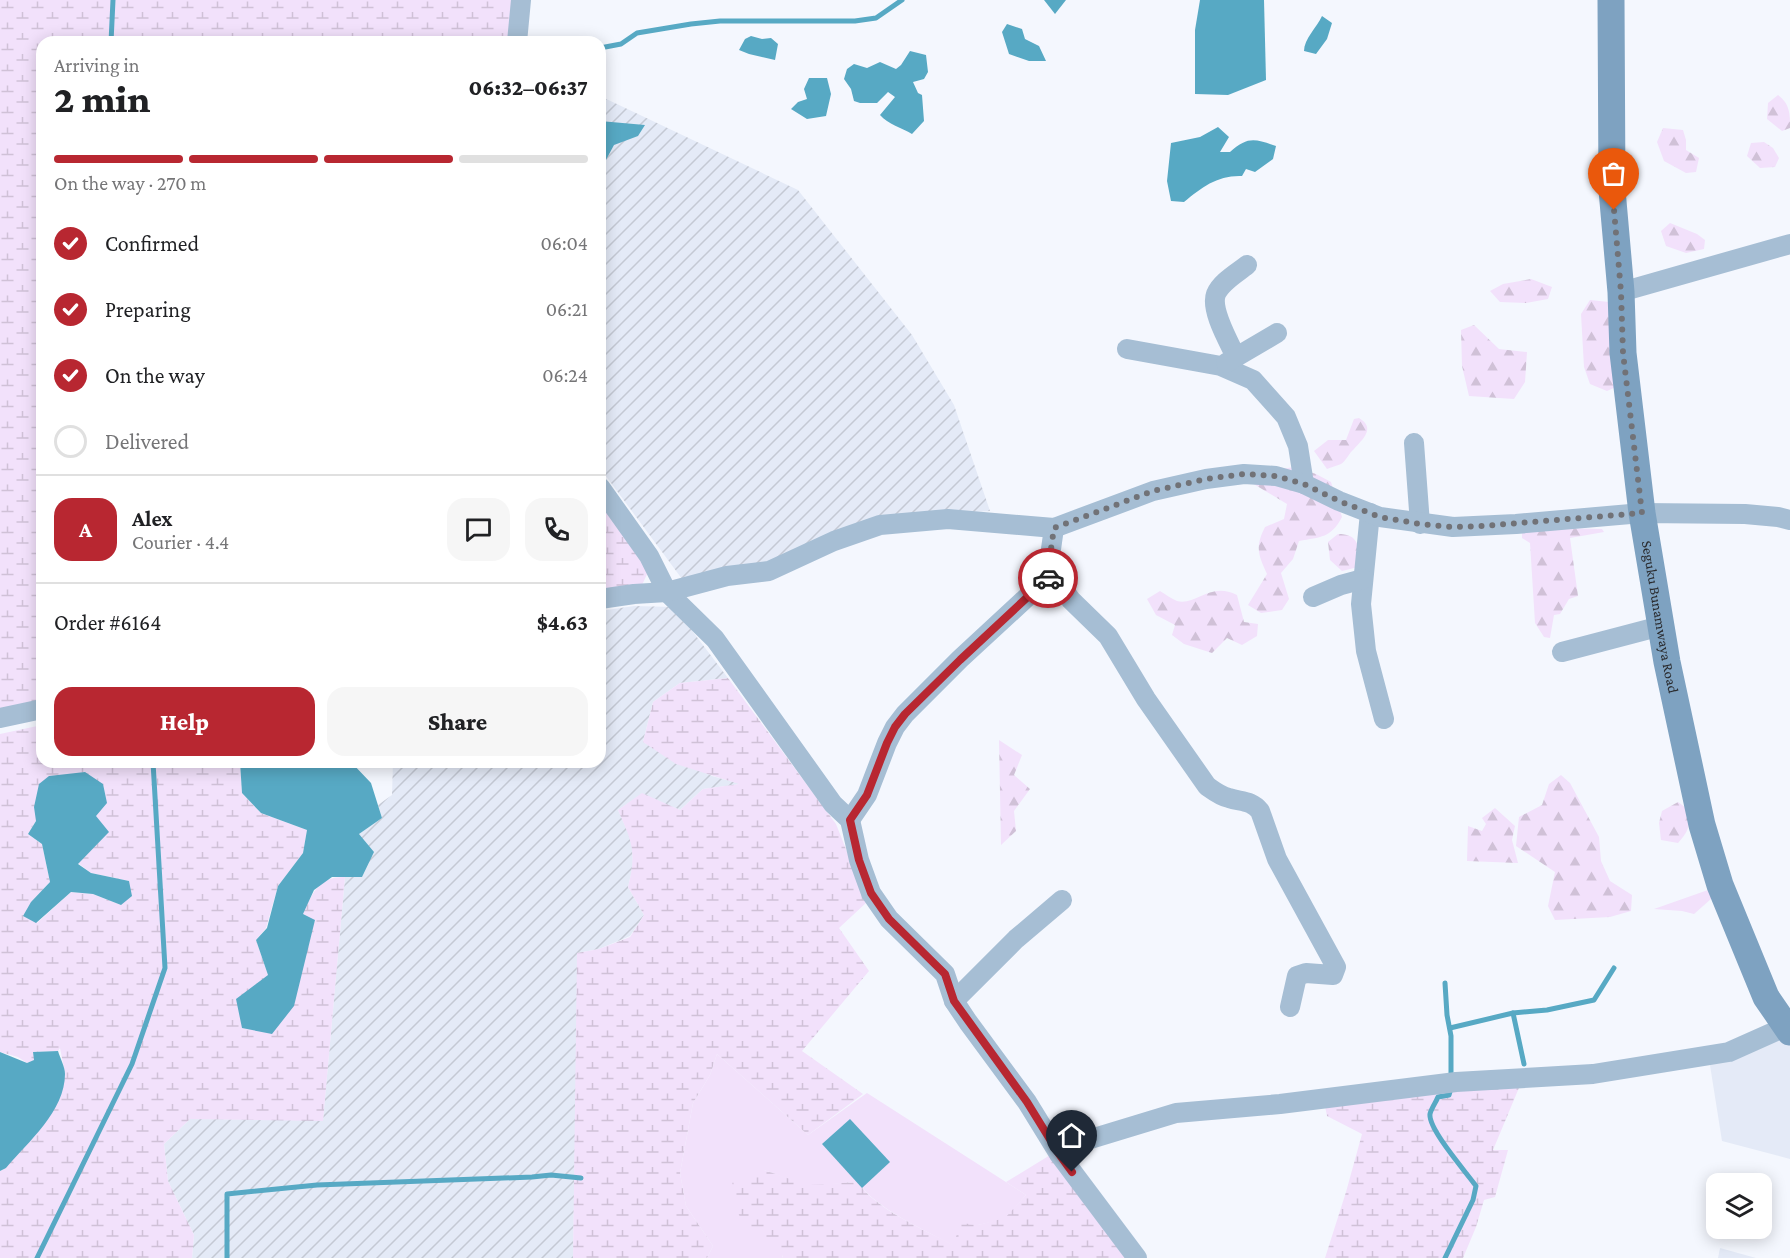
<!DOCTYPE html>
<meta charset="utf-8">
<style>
body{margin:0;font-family:"Crimson Pro",serif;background:#f6f6f6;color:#202124;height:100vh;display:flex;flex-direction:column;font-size:22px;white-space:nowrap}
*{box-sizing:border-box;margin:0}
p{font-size:20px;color:#757577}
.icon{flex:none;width:33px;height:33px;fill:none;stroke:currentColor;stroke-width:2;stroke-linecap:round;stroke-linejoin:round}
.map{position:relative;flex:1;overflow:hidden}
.details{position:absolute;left:36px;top:36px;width:570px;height:732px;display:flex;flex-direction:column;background:#fff;border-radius:18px;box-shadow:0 3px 15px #0003}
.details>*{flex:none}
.buttons{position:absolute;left:1706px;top:1173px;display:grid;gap:12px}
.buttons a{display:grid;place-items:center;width:66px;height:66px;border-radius:12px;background:#fff;box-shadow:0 3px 15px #0003;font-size:30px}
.pin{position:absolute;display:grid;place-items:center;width:51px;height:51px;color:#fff;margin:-62px -26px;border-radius:50% 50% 50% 0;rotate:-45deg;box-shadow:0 0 6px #0007}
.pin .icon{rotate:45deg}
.courier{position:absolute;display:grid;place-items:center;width:60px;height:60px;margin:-30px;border:4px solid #b82731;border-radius:50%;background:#fff;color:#222;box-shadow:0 2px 8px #0007}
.headline em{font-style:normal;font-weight:800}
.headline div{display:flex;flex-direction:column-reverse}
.headline{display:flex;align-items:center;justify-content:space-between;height:102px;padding:0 18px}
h1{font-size:39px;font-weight:800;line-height:45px}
.bar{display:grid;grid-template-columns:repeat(4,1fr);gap:9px 6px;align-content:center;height:72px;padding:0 18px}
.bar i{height:8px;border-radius:4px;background:#e0e0e0}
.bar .selected{background:#b82731}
.bar p{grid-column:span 4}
.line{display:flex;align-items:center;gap:15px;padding:0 18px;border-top:2px solid #e0e0e0}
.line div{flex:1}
.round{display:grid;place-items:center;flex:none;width:63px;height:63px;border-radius:18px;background:#f6f6f6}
ol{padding:0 18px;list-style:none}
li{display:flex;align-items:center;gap:18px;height:66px}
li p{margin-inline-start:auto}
li .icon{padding:6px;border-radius:50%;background:#b82731;color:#fff;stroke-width:4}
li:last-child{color:#757577}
li i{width:33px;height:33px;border:3px solid #e0e0e0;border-radius:50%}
.action{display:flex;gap:12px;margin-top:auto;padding:12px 18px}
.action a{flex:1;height:69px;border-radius:18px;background:#b82731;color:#fff;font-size:24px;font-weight:800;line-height:69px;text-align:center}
.action a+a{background:#f6f6f6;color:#202124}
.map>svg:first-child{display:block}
.built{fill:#e4eaf7}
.industrial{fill:url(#industrial-furrows)}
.grass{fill:#f2e1fb}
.forest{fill:url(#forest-firs)}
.wetland{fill:url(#wetland-marsh);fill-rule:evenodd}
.water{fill:#57a9c4}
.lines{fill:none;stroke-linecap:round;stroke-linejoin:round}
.stream{stroke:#57a9c4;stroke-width:5}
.minor{stroke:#a6bed4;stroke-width:20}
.secondary{stroke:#7ea2c1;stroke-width:27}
.done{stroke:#717277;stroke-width:6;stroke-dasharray:0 10.8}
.route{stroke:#b82731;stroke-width:8}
.labels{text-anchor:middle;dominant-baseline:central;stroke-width:5;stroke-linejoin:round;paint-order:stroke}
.street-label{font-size:15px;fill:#2a2b2e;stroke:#fff}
</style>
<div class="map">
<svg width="1790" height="1258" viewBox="0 0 1790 1258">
<defs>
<pattern id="industrial-furrows" width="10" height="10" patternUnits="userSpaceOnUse" patternTransform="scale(1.5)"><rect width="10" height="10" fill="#e4eaf7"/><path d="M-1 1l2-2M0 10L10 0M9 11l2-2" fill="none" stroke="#c4c9d4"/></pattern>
<pattern id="forest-firs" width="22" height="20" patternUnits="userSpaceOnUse" patternTransform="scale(1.5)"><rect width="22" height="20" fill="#f2e1fb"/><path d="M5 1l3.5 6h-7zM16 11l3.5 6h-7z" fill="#d0c1d7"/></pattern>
<pattern id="wetland-marsh" width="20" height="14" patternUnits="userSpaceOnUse" patternTransform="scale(1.5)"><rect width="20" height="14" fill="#f2e1fb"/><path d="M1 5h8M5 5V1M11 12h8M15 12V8" fill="none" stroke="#d0c1d7"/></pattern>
</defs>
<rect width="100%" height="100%" fill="#f4f7fe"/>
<!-- built -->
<g class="built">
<polygon points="1777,1037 1790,1043 1790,1159 1722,1141 1709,1059"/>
<polygon points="1720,1248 1756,1258 1718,1258"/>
</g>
<!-- industrial -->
<g class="industrial">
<polygon points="600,96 798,190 912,335 954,405 990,511 896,517 768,566 685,583 600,468"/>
<polygon points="634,606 674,607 728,678 680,683 653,702 643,742 712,776 741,784 703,789 680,810 642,794 618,810 632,841 633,866 628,887 644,915 630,936 599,949 577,953 577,1037 573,1258 192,1258 194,1235 168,1181 164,1144 190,1119 323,1120 345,877 362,877 359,834 382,818 378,805 392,795 393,762 600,762 600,611"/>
</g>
<!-- grass -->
<g class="grass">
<polygon points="1708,890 1712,898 1694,914 1682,911 1654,909"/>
<path d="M717,1054L808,1135L867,1093L1026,1195L1005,1219L978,1225L954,1246C927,1231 874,1208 858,1182L807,1186L764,1170L783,1258H707L713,1246L686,1206L680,1173L693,1103L710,1075Z"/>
</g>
<!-- forest -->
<g class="forest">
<path d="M1778,95C1790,104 1790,114 1790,128L1782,131L1767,119L1768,103Z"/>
<polygon points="1663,128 1683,130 1686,140 1686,150 1699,158 1696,172 1686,173 1664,161 1657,142"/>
<polygon points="1764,142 1773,148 1779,158 1775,167 1760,168 1747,156 1751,143"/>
<polygon points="1670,223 1697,234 1705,240 1704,249 1686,253 1666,246 1661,231"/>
<polygon points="1531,279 1552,287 1548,299 1526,303 1500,302 1490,291 1503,284"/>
<polygon points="1590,300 1609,302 1618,386 1607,391 1590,384 1584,367 1581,314"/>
<polygon points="1474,325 1499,349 1527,352 1525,382 1514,399 1469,396 1462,366 1461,330"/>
<path d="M1359,418C1376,428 1363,439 1354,449C1349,453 1346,461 1341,464C1337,466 1331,467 1327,469L1314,451L1328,440H1346L1354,419Z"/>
<path d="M1294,467L1316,474L1331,482L1342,517C1331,538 1321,537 1299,541L1293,559L1281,573L1289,599L1282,610L1261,613L1248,605L1267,574C1258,554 1255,547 1265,527L1284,519L1287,504L1247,480L1270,471Z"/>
<polygon points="1558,528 1602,529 1604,532 1570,538 1578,596 1569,599 1560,614 1554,615 1550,638 1544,637 1535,623 1530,543 1522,538 1522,529"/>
<path d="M1338,534C1357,534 1356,543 1363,557L1358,567L1342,571L1330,560L1328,542Z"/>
<path d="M1160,591C1165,594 1172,599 1177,601C1196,606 1210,581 1237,595L1244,622L1258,624L1257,636L1242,645L1227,638L1212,653L1184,644L1172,635L1175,625L1156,615L1147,599Z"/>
<polygon points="999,740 1022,755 1014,775 1030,789 1014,811 1016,831 1001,845"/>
<polygon points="1561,775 1570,783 1599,837 1601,861 1610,881 1632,895 1631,911 1610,917 1555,920 1548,906 1555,872 1516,846 1519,817 1542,805 1549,784"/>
<path d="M1678,802L1689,810C1691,825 1688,832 1678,843L1661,840L1659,823L1662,811Z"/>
<polygon points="1495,808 1515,826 1512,840 1518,863 1467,861 1468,826 1482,831 1486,824 1482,818"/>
</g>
<!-- wetland -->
<g class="wetland">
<polygon points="0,0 517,0 514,42 42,42 42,703 0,710"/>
<polygon points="600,498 648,572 642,585 600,592"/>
<path d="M728,678L836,824L867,902L839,928L869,971L802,1051L863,1094L808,1135L717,1054L710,1075L693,1103L680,1173L686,1206L713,1246L707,1258H573L577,953L599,949L630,937L644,915L628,887C637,852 632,842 618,810L642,793L680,810L703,789L739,784L676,764L643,742L653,702L680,683Z"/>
<path d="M42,725V762H240L242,793L261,813L307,830L303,853L278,886L266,928L256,940L268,975L242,1028L315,921L302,915C312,894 319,876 345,877L323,1121L190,1119L164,1144L168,1181L194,1235L192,1258H0V1171L6,1168L65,1073L60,1048L58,1051L33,1052L35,1060L27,1063L18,1057L0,1052V734ZM85,772L101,840L78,863L91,873L129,881L121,905L93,894L71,892L37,923L31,902L50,882L42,844L28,834L36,821L74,774Z"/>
<polygon points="1521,1083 1493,1150 1508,1150 1495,1197 1484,1200 1476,1227 1463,1258 1325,1258 1346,1192 1362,1134 1327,1116 1324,1101"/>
<path d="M1060,1149L1133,1258H783V1256C746,1229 736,1227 732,1179L764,1170L807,1185L858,1182C873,1208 927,1231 953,1245L961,1223L978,1225L1005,1218L1026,1195L1006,1182Z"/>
</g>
<!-- water -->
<g class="water">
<polygon points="1044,0 1066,0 1055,14"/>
<polygon points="1200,0 1264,0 1266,80 1228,95 1195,94 1195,30"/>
<path d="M1322,16L1332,23L1327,39L1316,54L1304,51C1304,39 1317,27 1322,16Z"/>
<polygon points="1007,24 1022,29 1025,39 1039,46 1046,61 1029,61 1009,54 1002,32"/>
<polygon points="751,36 762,39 771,38 778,44 775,60 749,54 739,50 745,39"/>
<path d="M910,51L926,55L928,72L924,79L913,82L918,93L922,95L924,121L912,134C902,128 888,124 880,115L895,97L888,92L877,103H860L854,101L851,89L844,79L847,69L854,64L867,68L880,62L896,69L901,65Z"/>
<polygon points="809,78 827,78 831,94 826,116 807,119 791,109 798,102 807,99 804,89"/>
<polygon points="600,121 645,125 638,136 614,145 600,171"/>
<path d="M1218,127L1229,137L1220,152H1230C1248,136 1255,139 1276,146L1273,159L1255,172L1246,169L1242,176C1218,175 1202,187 1184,202L1171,201L1167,181L1171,143L1200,137Z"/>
<polygon points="240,762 351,762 371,783 382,818 359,834 374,852 362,877 332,877 314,890 303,914 315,920 294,1006 272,1034 242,1028 236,999 268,975 256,940 267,928 278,886 303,853 307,830 261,813 242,793"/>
<polygon points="85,772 103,784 107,803 96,816 109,832 78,864 91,873 129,881 132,896 121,905 93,894 71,892 36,923 23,916 31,902 50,882 42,844 28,834 36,821 34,807 39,784 49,776"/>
<path d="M58,1051C60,1058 65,1067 65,1074C65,1111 28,1142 6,1168L0,1171V1052L27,1063L34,1060L33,1052Z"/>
<polygon points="850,1119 890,1162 862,1188 822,1144"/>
</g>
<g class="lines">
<!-- stream -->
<g class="stream">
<polyline points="111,42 113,0"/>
<polyline points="600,48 621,44 637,33 691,24 720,21 855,21 876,18 902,0"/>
<polyline points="1445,983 1447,1015 1451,1036 1451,1075"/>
<polyline points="1513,1013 1524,1064"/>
<polyline points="1450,1028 1513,1013 1547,1010 1594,1000 1614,968"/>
<polyline points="37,1258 132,1064 165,968 153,762"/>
<polyline points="227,1258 227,1194 317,1185 532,1177 551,1175 581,1178"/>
<path d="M1445,1258L1473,1200L1476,1186C1466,1172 1428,1129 1430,1114C1431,1109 1436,1102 1438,1097L1449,1095L1451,1088"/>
</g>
<!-- minor -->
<g class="minor">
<polyline points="517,42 521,0"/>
<polyline points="1621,292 1790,244"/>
<polyline points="1127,349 1221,366 1253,380 1286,417 1298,446 1304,484"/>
<path d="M1236,357C1229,342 1210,310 1216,294C1221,282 1237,273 1247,265"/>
<polyline points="1226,363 1277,333"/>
<polyline points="1414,443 1420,524"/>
<polyline points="600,487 649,556 667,592 715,639 833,804 850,820 859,860 871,893 889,919 945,974 954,1001 968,1022 1027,1102 1059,1154 1137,1258"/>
<polyline points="1370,513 1361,604 1366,651 1384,719"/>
<path d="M1054,528L1050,556L1052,574L1071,600L1108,636L1146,699L1207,786C1214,791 1220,796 1229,798C1241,802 1251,800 1260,811L1277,859L1336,967L1333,975L1306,973L1297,976L1290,1007"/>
<polyline points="1313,597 1341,585 1363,579"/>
<polyline points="600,599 634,594 667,592 727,576 769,571 834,541 880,525 948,519 1054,528 1153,491 1206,479 1244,474 1276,476 1304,484 1339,501 1380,517 1453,527 1516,524 1642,513 1745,514 1778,517 1790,520"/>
<polyline points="1562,652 1661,626"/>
<polyline points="0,718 42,709"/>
<polyline points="850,820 867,795 887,743 895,727 905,714 960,659 1052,574"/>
<polyline points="954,1001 1016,939 1062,900"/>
<polyline points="1059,1154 1084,1141 1176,1113 1280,1104 1456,1082 1593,1074 1729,1052 1785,1027"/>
</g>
<!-- secondary -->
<path class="secondary" id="s1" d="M1611,0L1612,190L1621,292L1623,353L1642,513L1667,662L1702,825L1720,885L1766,997L1790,1032"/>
</g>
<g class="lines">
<!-- done -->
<polyline class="done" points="1048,578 1052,574 1050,556 1054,528 1153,491 1206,479 1244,474 1276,476 1304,484 1339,501 1380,517 1420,524 1453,527 1483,526 1642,513 1623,353 1621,292 1614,210"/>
<!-- route -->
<polyline class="route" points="1048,578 960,660 905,714 895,727 887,743 867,795 850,820 859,860 871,893 889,919 945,974 954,1001 1027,1102 1059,1154 1072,1172"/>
</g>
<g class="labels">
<!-- street labels -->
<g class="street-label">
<text stroke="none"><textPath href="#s1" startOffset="620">Seguku Bunamwaya Road</textPath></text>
</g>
</g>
</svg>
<div class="buttons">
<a><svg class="icon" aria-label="layers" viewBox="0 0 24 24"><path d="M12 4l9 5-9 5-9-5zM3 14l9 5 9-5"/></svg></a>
</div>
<div class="pin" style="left:1614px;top:210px;background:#ea580c"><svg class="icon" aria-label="bag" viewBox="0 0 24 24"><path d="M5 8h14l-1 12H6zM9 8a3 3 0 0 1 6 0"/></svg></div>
<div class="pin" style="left:1072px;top:1172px;background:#1f2937"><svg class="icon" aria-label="home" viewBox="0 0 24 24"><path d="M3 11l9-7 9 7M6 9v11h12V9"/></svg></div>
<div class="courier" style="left:1048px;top:578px"><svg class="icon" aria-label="car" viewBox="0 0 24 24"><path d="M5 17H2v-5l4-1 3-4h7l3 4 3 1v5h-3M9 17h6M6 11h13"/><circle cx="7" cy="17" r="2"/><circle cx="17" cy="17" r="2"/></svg></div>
<section class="details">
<div class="headline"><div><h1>2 min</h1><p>Arriving in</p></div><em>06:32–06:37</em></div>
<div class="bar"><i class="selected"></i><i class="selected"></i><i class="selected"></i><i></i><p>On the way · 270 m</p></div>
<ol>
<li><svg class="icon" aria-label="check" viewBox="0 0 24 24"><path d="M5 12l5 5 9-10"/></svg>Confirmed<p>06:04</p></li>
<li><svg class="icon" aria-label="check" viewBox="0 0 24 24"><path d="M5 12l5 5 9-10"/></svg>Preparing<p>06:21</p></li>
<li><svg class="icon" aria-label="check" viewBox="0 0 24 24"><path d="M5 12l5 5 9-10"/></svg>On the way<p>06:24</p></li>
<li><i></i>Delivered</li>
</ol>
<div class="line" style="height:108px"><b class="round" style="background:#b82731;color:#fff">A</b><div><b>Alex</b><p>Courier · 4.4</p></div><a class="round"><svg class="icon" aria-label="chat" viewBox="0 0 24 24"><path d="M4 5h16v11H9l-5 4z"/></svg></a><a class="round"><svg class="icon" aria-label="phone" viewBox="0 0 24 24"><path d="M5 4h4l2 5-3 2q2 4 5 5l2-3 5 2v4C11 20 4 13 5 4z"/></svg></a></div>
<div class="line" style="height:78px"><div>Order #6164</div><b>$4.63</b></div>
<div class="action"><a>Help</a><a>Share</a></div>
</section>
</div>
